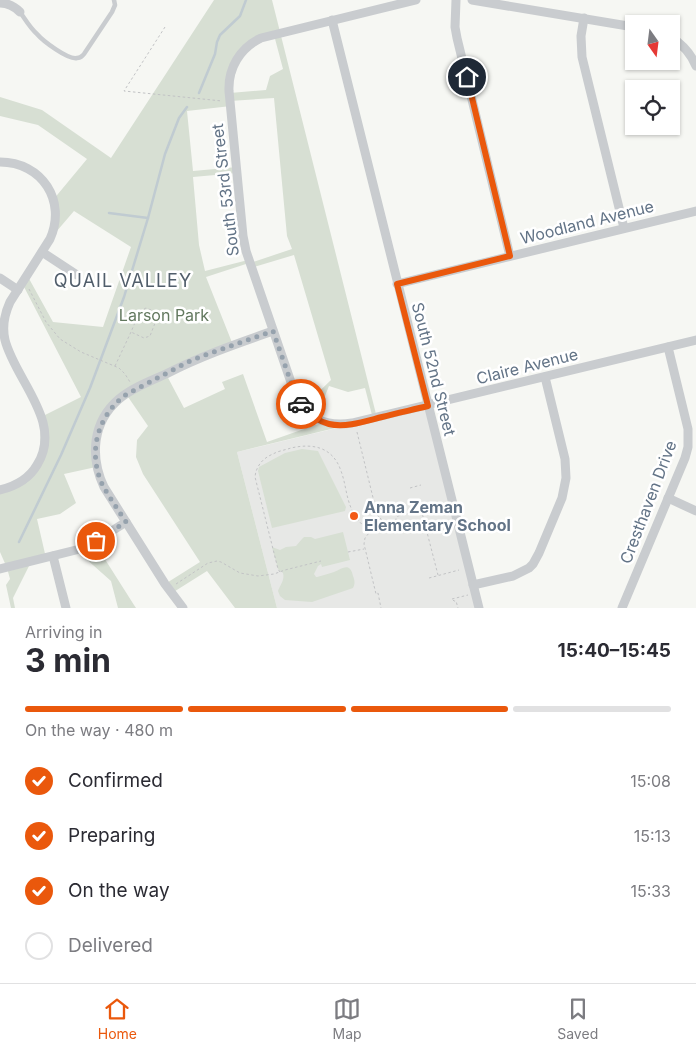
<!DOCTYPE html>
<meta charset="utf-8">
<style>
body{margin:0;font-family:Inter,sans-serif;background:#f2f2f3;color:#2b2b33;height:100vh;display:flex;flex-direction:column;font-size:19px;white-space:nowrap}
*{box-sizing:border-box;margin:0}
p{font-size:16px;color:#7c7c81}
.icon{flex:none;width:28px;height:28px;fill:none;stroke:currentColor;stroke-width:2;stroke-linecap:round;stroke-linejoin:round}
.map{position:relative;height:608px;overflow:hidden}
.side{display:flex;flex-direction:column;background:#fff;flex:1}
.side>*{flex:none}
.needle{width:32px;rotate:166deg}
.buttons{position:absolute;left:625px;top:15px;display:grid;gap:10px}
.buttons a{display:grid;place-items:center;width:55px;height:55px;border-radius:0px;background:#fff;box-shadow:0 1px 4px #0004;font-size:25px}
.pin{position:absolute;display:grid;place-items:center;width:42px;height:42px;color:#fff;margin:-21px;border:2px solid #fff;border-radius:50%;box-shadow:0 1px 5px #0007}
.courier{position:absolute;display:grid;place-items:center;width:50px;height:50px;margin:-25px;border:4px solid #ea580c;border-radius:50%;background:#fff;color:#222;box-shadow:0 1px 6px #0007}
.head em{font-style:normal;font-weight:700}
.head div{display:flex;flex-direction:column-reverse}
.head{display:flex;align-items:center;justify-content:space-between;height:85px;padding:0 25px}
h1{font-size:32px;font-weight:700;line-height:38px}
.bar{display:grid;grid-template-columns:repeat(4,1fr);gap:8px 5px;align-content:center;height:60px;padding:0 25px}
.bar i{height:6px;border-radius:4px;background:#e1e1e2}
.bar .current{background:#ea580c}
.bar p{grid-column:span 4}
ol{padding:0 25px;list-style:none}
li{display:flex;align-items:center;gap:15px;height:55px}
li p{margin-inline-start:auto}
li .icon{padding:5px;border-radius:50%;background:#ea580c;color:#fff;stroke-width:4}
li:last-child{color:#7c7c81}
li i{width:28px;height:28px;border:2px solid #e1e1e2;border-radius:50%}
.menu{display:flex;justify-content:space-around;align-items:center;height:70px;border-top:1px solid #e1e1e2;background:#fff;font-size:14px;color:#7c7c81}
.menu a{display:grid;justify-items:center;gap:2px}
.menu .current{color:#ea580c}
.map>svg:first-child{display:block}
.built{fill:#e7e8e6}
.green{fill:#d7dfd3;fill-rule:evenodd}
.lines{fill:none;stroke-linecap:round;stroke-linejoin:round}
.stream{stroke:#c0cbd1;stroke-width:2.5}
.path{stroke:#c2c3c5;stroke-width:1;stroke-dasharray:2.5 2.5;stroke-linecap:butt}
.service{stroke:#c9cccf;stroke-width:4.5}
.minor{stroke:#c9cccf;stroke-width:9}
.done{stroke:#96a2ad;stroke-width:5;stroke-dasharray:0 9}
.route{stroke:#ea580c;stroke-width:6}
.poi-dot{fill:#f35a17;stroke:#fff;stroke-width:2}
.labels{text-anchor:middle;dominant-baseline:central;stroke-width:5;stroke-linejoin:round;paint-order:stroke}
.street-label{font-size:16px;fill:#637487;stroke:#fff}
.park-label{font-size:16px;fill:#62785e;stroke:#fff}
.poi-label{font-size:16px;font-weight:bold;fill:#637487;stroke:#fff;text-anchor:start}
.neighbourhood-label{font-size:18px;letter-spacing:1px;fill:#515e6b;stroke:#fff}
</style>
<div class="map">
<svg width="696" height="608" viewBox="0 0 696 608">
<rect width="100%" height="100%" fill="#f6f7f3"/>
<!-- built -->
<polygon class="built" points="428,406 479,608 277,608 237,452"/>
<!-- green -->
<g class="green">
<path d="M214,0H272L377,418L373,419L365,388L348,392L329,386L316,418L303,407L331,380L294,255L251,268L249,263L206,277L233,345L166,374L184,408L225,389L222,382L243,374L267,442L324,422L364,421L237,452L277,608H235L207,571L172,593L165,584L200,562L143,474L136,457L137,440L148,426L126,394L101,423L96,467L64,474L76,503L60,514L37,519L46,558L31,562L13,598L15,608H11L6,585L10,579L7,568L0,552V490L14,486L40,460L41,417L81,397L22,283L27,275L53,322L103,327L131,247L74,211L50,239L53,200L87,159L38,125L0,116V97L42,110L111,158ZM274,35L283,69L270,76L266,90L230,93L240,55ZM274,98L287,236L292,249L250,263L248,260L205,271L199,245L193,177L237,173V167L193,171L187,111L231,106L230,101Z"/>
<polygon points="302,449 318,451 346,507 345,511 272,528 258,471 259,467 285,453"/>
<path d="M343,532L350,560L322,567L321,564L318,566L314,574L316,577H317C323,575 329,574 334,572C343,568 350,562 353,576C355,581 355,584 353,588L312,602L285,600L280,596L278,591C280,585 285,580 283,573L278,569L272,547L280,550L286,547L296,546L302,539L304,537H311L315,539Z"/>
<polygon points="94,542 134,605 136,608 118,608 111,581 76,550"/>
</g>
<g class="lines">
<!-- stream -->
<g class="stream">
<polyline points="199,93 215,54 217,42 220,35 240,16 246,0"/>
<polyline points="109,213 148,218"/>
<polyline points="19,542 61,455 90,388 124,297 148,218 165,154 179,118 187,107"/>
</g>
<!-- path -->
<g class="path">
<polyline points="165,27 124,91 222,101"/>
<polyline points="29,289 46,322 60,339 81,352 119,368 125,374 130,382"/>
<polyline points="115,366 131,332 140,311 146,308 156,312 157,318 150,336 144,338 131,332"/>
<path d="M357,432L377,514C379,519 383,519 384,524"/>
<polyline points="410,488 421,485"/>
<polyline points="420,505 438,575"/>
<polyline points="381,518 365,538 364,544 376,594 378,593 381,608"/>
<polyline points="396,521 396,518 398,516 443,505"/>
<polyline points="376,526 396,521 398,531"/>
<polyline points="393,533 424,525"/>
<polyline points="348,552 364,549"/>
<path d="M280,572L278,569L255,477C256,466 263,458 273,454C278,451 285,450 291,448C313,443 333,447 341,471C346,484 346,499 353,512C357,520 363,526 371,532"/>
<polyline points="429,578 459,570"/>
<polyline points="176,584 208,563 217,561 221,562 240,573 258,576 274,574 285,570 321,561"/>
<polyline points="452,599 468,595"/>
<polyline points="453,600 454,601 456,601 458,608"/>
</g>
<!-- service -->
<path class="service" d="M20,12C25,19 30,28 37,34C43,41 68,60 77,58C81,58 81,57 84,54L112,12L115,5L114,0"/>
<!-- minor -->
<g class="minor">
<path d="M416,0L261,38C240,48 228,68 229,91L243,236L246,251L294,391C305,418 324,427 352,423L696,340"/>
<polyline points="456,0 455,27 457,38 510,256"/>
<polyline points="472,0 634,27"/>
<path d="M0,3C8,3 14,6 20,12"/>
<polyline points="584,18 581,36 582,57 624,228"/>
<polyline points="332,20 479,608"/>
<path d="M671,37C682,44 691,54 696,66"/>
<path d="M0,162C42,162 67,201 50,239L10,302C4,315 2,327 5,340C15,380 64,422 37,465C29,479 16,486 0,490"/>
<polyline points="42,252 77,275"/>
<polyline points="0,278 18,290"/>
<polyline points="397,284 696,211"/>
<polyline points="668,498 696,511"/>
<polyline points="53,556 66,608"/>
<polyline points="0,569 76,550 96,541 126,522"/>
<polyline points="473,585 513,576 529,568 533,564 539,553 562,498 566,478 565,459 545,377"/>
<path d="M183,608L165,584L104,487C90,457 92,422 119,399C132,388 150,381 166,374C201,356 236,344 273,331"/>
<polyline points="622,608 685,458 688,447 688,429 668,347"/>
</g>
</g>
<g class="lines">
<!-- done -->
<path class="done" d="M96,541L126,522C118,510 110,498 103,486C87,453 97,415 127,394L188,362L205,355L273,331L294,391L301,404"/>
<!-- route -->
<path class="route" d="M301,404C308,413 317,421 329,424C346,428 366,421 382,417C397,413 412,410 428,406L397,284L510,256L467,77"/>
</g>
<!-- markers -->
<circle class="poi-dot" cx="354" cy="516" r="5"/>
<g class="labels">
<!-- street labels -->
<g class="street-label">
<text transform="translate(225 190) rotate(-97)">South 53rd Street</text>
<text transform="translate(587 222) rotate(-14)">Woodland Avenue</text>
<text transform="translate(527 366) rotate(-14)">Claire Avenue</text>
<text transform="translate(434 369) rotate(76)">South 52nd Street</text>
<text transform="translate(648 502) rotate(-69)">Cresthaven Drive</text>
</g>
<!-- park labels -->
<g class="park-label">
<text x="164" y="315">Larson Park</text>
</g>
<!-- poi labels -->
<g class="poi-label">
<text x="364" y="507">Anna Zeman<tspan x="364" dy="18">Elementary School</tspan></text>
</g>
<!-- neighbourhood labels -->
<g class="neighbourhood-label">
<text x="123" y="280">QUAIL VALLEY</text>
</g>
</g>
</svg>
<div class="buttons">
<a><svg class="needle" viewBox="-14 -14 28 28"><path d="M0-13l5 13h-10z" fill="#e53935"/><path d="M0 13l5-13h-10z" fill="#7c7c81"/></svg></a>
<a><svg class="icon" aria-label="locate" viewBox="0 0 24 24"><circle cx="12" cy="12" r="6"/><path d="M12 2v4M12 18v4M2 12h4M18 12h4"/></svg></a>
</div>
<div class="pin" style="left:96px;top:541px;background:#ea580c"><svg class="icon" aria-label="bag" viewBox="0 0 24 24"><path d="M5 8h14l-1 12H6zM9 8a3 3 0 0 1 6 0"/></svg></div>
<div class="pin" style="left:467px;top:77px;background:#1f2937"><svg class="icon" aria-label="home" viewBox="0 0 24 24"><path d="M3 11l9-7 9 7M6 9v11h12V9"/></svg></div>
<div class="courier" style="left:301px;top:404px"><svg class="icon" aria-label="car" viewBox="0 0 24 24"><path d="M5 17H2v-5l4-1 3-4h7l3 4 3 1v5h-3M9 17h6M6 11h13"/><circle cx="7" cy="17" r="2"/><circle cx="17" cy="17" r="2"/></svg></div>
</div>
<section class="side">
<div class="head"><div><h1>3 min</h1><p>Arriving in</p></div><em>15:40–15:45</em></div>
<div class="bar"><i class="current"></i><i class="current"></i><i class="current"></i><i></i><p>On the way · 480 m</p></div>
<ol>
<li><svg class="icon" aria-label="check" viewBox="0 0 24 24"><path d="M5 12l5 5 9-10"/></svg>Confirmed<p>15:08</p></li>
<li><svg class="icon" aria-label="check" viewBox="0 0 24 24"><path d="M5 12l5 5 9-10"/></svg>Preparing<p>15:13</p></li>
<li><svg class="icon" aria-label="check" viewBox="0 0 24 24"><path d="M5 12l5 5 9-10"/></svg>On the way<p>15:33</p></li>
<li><i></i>Delivered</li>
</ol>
</section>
<nav class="menu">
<a class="current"><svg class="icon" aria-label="home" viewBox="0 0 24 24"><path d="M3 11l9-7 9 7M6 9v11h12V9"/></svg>Home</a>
<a><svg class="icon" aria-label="map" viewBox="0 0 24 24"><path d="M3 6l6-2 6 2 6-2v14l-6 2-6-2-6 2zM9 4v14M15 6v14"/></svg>Map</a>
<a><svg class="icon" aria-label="saved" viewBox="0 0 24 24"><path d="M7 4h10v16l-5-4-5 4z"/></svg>Saved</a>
</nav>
